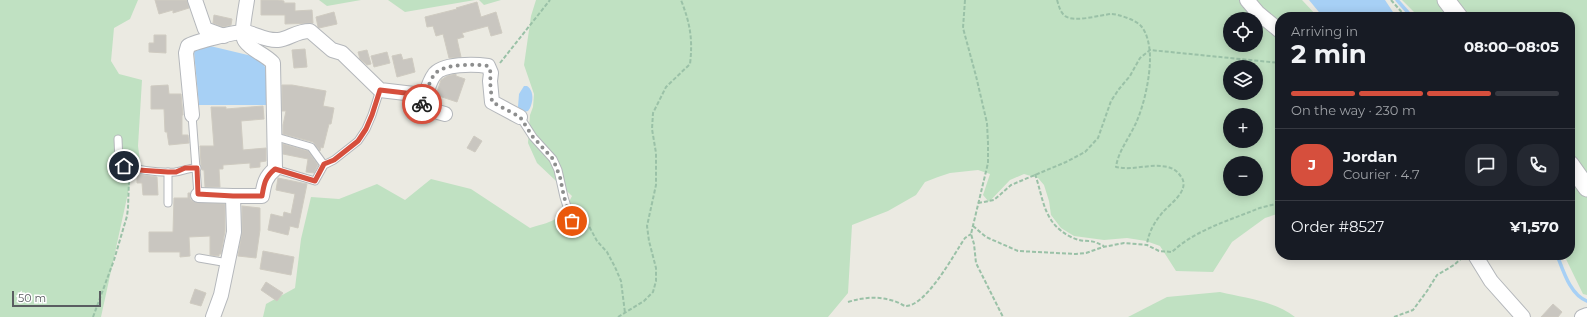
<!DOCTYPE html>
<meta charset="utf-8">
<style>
body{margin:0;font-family:Montserrat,sans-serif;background:#242831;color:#f1f3f6;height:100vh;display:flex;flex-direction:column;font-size:15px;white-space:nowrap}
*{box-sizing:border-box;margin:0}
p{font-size:13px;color:#9ea1a6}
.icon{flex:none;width:22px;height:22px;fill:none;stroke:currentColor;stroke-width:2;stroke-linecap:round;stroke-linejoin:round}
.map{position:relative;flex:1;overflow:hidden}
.side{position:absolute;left:1275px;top:12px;width:300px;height:248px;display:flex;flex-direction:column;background:#171b24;border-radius:16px;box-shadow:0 2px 10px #0003}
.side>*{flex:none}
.tools{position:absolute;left:1223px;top:12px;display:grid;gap:8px}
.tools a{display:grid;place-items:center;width:40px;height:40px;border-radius:50%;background:#171b24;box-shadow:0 2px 10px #0003;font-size:20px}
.scale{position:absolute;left:12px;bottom:10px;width:89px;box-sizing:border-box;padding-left:4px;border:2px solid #5a5d61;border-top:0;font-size:11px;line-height:14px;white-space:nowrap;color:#5a5d61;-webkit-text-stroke:3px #fff;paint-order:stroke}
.pin{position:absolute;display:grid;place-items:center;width:34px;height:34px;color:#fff;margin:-17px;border:2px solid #fff;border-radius:50%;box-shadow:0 1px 4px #0007}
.courier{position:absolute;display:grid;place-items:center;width:40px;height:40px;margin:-20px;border:3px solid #d64f3d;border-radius:50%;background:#fff;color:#222;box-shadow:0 1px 5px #0007}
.summary em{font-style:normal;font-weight:700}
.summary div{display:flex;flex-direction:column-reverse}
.summary{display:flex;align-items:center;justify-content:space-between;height:68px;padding:0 16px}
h1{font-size:26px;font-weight:700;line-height:30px}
.bar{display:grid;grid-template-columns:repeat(4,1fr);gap:6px 4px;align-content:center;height:48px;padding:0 16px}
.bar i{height:5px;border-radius:3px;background:#363941}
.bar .current{background:#d64f3d}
.bar p{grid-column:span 4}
.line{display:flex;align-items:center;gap:10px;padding:0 16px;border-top:1px solid #363941}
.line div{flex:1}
.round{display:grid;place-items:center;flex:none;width:42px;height:42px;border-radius:16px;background:#242831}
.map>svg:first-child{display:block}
.green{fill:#c0e1c2;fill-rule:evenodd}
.water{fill:#a7d0f5}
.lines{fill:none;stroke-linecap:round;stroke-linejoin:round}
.stream{stroke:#a7d0f5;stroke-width:3.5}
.building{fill:#c9c6c0;stroke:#cfcbc1}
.service-casing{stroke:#b4b7bb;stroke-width:9}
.minor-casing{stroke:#b4b7bb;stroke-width:16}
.tertiary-casing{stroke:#b4b7bb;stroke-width:19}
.path{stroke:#9ac1a7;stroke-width:2;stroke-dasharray:4 2;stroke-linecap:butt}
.service{stroke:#fff;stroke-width:7}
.minor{stroke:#fff;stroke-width:14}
.tertiary{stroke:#fff;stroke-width:17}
.done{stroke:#8d8e8e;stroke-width:4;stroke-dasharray:0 7.2}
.route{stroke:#d64f3d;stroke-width:5}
</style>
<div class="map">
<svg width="1587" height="317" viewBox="0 0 1587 317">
<rect width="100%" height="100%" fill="#ebeae2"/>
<!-- green -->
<g class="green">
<polygon points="0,0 138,0 130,19 114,28 111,61 119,74 142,80 138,146 141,168 133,170 101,317 0,317"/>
<polygon points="319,0 361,0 327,6"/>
<polygon points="388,0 475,0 405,12"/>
<polygon points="479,0 501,0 484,5"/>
<path d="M536,0H1302L1318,17H1280V213L1265,218L1232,242L1213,272L1176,271L1160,246L1146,241L1127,238L1104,240L1074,236L1061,228L1051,215L1049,201L1044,185L1038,178L1024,174L1010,180L989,202L983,195L990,174L978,170L950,173L938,177L925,182L916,195L888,211L852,225L848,293L828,317H263L266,304L295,288L301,239L311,197L339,199L377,184L405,200L431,179L471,189L530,228C557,220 559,221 572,196L537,163L528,143L530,115L533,107L534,94L524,65L531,16ZM1230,19H1256V45H1230ZM1230,67H1256V93H1230ZM1230,115H1256V141H1230ZM1230,163H1256V189H1230Z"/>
<polygon points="1402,0 1587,0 1587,295 1583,294 1564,255 1570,255 1570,17 1419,17"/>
<path d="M1220,292C1245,298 1275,301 1295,317H1128L1167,297Z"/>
</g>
<!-- water -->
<g class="water">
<polygon points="1309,0 1385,0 1393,12 1391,17 1323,17"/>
<polygon points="206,45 252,56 262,62 265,67 267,86 266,105 199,105 194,52 195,48"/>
<path d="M524,86H527C535,91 533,105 528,111L524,112L518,107L519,94Z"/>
</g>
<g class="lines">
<!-- stream -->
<g class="stream">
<polyline points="1397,0 1412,17"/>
<path d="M1557,255C1563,270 1570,295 1587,301"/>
</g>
</g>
<!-- building -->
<g class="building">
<polygon points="155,0 187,0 189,8 173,13 173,10 159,14"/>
<polygon points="261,0 278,0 284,1 284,3 295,3 295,11 312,10 313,23 285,24 285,15 261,15"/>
<polygon points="477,2 481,17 496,12 502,33 491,36 488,26 462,33 464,37 457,39 461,57 449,58 443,34 436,36 433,26 427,27 425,17 457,9 456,8"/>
<polygon points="334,12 337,24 319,28 318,27 316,17"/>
<polygon points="214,15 232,19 231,25 223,27 213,23"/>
<polygon points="154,35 166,35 166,53 149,52 149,43 154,43"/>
<polygon points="305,49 307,67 294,68 292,50"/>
<polygon points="367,50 371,64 367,65 360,59 358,52"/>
<polygon points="387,52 390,63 374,67 371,56"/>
<polygon points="401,54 403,60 412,58 415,72 397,77 392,56"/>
<polygon points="456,74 456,76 465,79 457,102 436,95 441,80 447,76"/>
<polygon points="168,85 169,94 181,94 183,115 182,115 182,135 188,135 189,143 169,145 167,132 165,132 164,109 151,109 151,86"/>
<polygon points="282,85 292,85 326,91 323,106 334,108 331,124 329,124 323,148 321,147 320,151 313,142 283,134 283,125 286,111 282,111"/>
<polygon points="263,106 264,119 241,121 243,150 266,148 266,161 260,162 260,167 250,168 250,163 223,165 223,169 219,169 220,187 205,187 204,170 202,170 201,165 200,146 214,146 211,107 226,107 226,109"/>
<polygon points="474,136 482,141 475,152 467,148"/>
<polygon points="283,144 308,151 318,165 314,173 306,172 308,159 283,154"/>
<polygon points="137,174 157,177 158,195 143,195 142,183 137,183"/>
<polygon points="278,178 307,184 298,228 290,226 288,235 268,230 271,214 283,217 284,212 291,214 295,194 276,190"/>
<polygon points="188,193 190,193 190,199 194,202 225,204 225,231 221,254 219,254 219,256 210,255 210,236 189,237 190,256 180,257 180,252 149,252 149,232 173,232 174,198 188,198"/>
<polygon points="242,206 260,208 260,230 256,258 238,256 242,232"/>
<polygon points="263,251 294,257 291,275 260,269"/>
<polygon points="266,282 283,293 277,301 261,290"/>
<polygon points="195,289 206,293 201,306 190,303"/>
<polygon points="1553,304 1562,312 1558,317 1541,317"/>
</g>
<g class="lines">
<!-- service casing -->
<g class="service-casing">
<g id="service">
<polyline points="192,115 198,195"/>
<polyline points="520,117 533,137 553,159 558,170 564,197 574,229"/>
<polyline points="273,136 311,147 324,165"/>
<path d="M118,139L119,162C130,170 160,173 175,172C182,171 188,168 197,168"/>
<polyline points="275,169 315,181 324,165 334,160 358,141 366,129 372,115 380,90"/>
<polyline points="168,172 168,203"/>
<polyline points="199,258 228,263"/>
</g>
</g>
<!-- minor casing -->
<g class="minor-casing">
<g id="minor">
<polyline points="195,0 205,29 224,36"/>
<polyline points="1247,0 1258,13 1280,31"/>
<path d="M422,105C426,96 428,83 434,75C442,63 475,64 488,66L491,73L490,81L492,102L520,117"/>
<path d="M192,115L186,53L188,46C194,42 238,31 245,32C256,34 266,41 278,40C289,39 296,31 310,31L332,50L342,53L380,90L414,94C424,107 429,110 445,114"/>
<polyline points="198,195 233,196"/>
<polyline points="1475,255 1491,281 1523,317"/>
<path d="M213,317L221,295L234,232L233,196H262C264,184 265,177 275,169L273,63C265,54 252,51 245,41C240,35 246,8 247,0"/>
<polyline points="1582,317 1587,315"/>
</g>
</g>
<!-- tertiary casing -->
<g class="tertiary-casing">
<g id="tertiary">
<polyline points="1446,0 1459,17"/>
<polyline points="1570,164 1587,188"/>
</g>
</g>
<!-- path -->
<g class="path">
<polyline points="965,0 963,28 976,76 987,123 988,143 988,163 971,234 974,244 976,263 1003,317"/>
<path d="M1057,0C1059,6 1060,12 1065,16C1075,23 1099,15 1111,14C1118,14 1136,20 1141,26C1148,34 1150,48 1150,58C1150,78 1144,105 1136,123C1129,138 1118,152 1116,167C1133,171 1150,163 1168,167C1175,169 1178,172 1182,178C1189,191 1171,203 1163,212C1155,221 1148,233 1147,245"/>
<polyline points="1391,0 1406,17"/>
<polyline points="500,63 550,0"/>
<path d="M1035,174C1044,200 1043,223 1071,237C1077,240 1083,241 1089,241C1094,241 1099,244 1104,246"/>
<polyline points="978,203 994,200 1011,185 1066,162 1085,152 1098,138 1111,101 1119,89 1130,76 1140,58 1150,50 1280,63"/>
<polyline points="578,206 597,241 607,252 615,267 621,281 625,313"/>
<path d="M973,226L986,237L1018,251L1076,254L1086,253L1103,247L1124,243L1147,245L1159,251L1172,252C1195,230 1228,221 1257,209C1264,206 1274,206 1280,201"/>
<path d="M848,302C864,297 878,296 894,301C898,302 902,305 905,306C926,307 954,254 965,238L971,234"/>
<polyline points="93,317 114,260 127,216 128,208 129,179 130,176"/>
<path d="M618,317L644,301L653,292L656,281V268L649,241L647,226L656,185V153L652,129L653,113L666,87L690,64C693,39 690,23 681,0"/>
<polyline points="1394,317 1413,310 1427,291 1437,275 1454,265 1462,258"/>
</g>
<!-- service -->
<use href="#service" class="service"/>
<!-- minor -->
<use href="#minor" class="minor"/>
<!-- tertiary -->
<use href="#tertiary" class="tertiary"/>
</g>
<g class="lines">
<!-- done -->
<path class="done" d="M422,104C425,96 429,82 434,75C443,63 475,64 488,66L491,73L490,81L492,102L520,117L533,137L553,159L560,177L564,197L572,221"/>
<!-- route -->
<path class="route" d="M124,166L134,167L138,170L168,172H176L185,168H197L198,194L233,196H262C264,184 265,177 275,169L315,181L324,164L334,160L358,141L366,129L372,115L380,90L414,94L422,104"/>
</g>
</svg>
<div class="tools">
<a><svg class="icon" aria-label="locate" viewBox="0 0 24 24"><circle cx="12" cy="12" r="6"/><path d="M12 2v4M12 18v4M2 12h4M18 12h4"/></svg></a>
<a><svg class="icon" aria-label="layers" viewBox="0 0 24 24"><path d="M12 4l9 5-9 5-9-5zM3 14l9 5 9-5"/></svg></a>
<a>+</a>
<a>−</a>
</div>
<div class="scale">50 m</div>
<div class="pin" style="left:572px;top:221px;background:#ea580c"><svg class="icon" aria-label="bag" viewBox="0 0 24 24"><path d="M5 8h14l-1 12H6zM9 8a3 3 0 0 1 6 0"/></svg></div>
<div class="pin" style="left:124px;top:166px;background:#1f2937"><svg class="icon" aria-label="home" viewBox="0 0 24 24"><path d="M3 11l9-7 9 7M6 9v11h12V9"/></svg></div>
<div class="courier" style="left:422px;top:104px"><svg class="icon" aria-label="bike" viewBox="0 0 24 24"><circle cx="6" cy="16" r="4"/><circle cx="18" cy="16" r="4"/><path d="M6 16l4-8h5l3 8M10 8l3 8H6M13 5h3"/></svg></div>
<section class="side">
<div class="summary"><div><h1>2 min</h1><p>Arriving in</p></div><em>08:00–08:05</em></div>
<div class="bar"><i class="current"></i><i class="current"></i><i class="current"></i><i></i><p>On the way · 230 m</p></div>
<div class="line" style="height:72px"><b class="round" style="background:#d64f3d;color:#fff">J</b><div><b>Jordan</b><p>Courier · 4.7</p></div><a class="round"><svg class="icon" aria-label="chat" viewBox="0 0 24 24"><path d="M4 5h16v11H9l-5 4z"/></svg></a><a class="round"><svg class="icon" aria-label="phone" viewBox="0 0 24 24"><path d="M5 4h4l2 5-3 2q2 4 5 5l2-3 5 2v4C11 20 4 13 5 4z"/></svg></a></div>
<div class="line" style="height:52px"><div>Order #8527</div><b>¥1,570</b></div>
</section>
</div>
